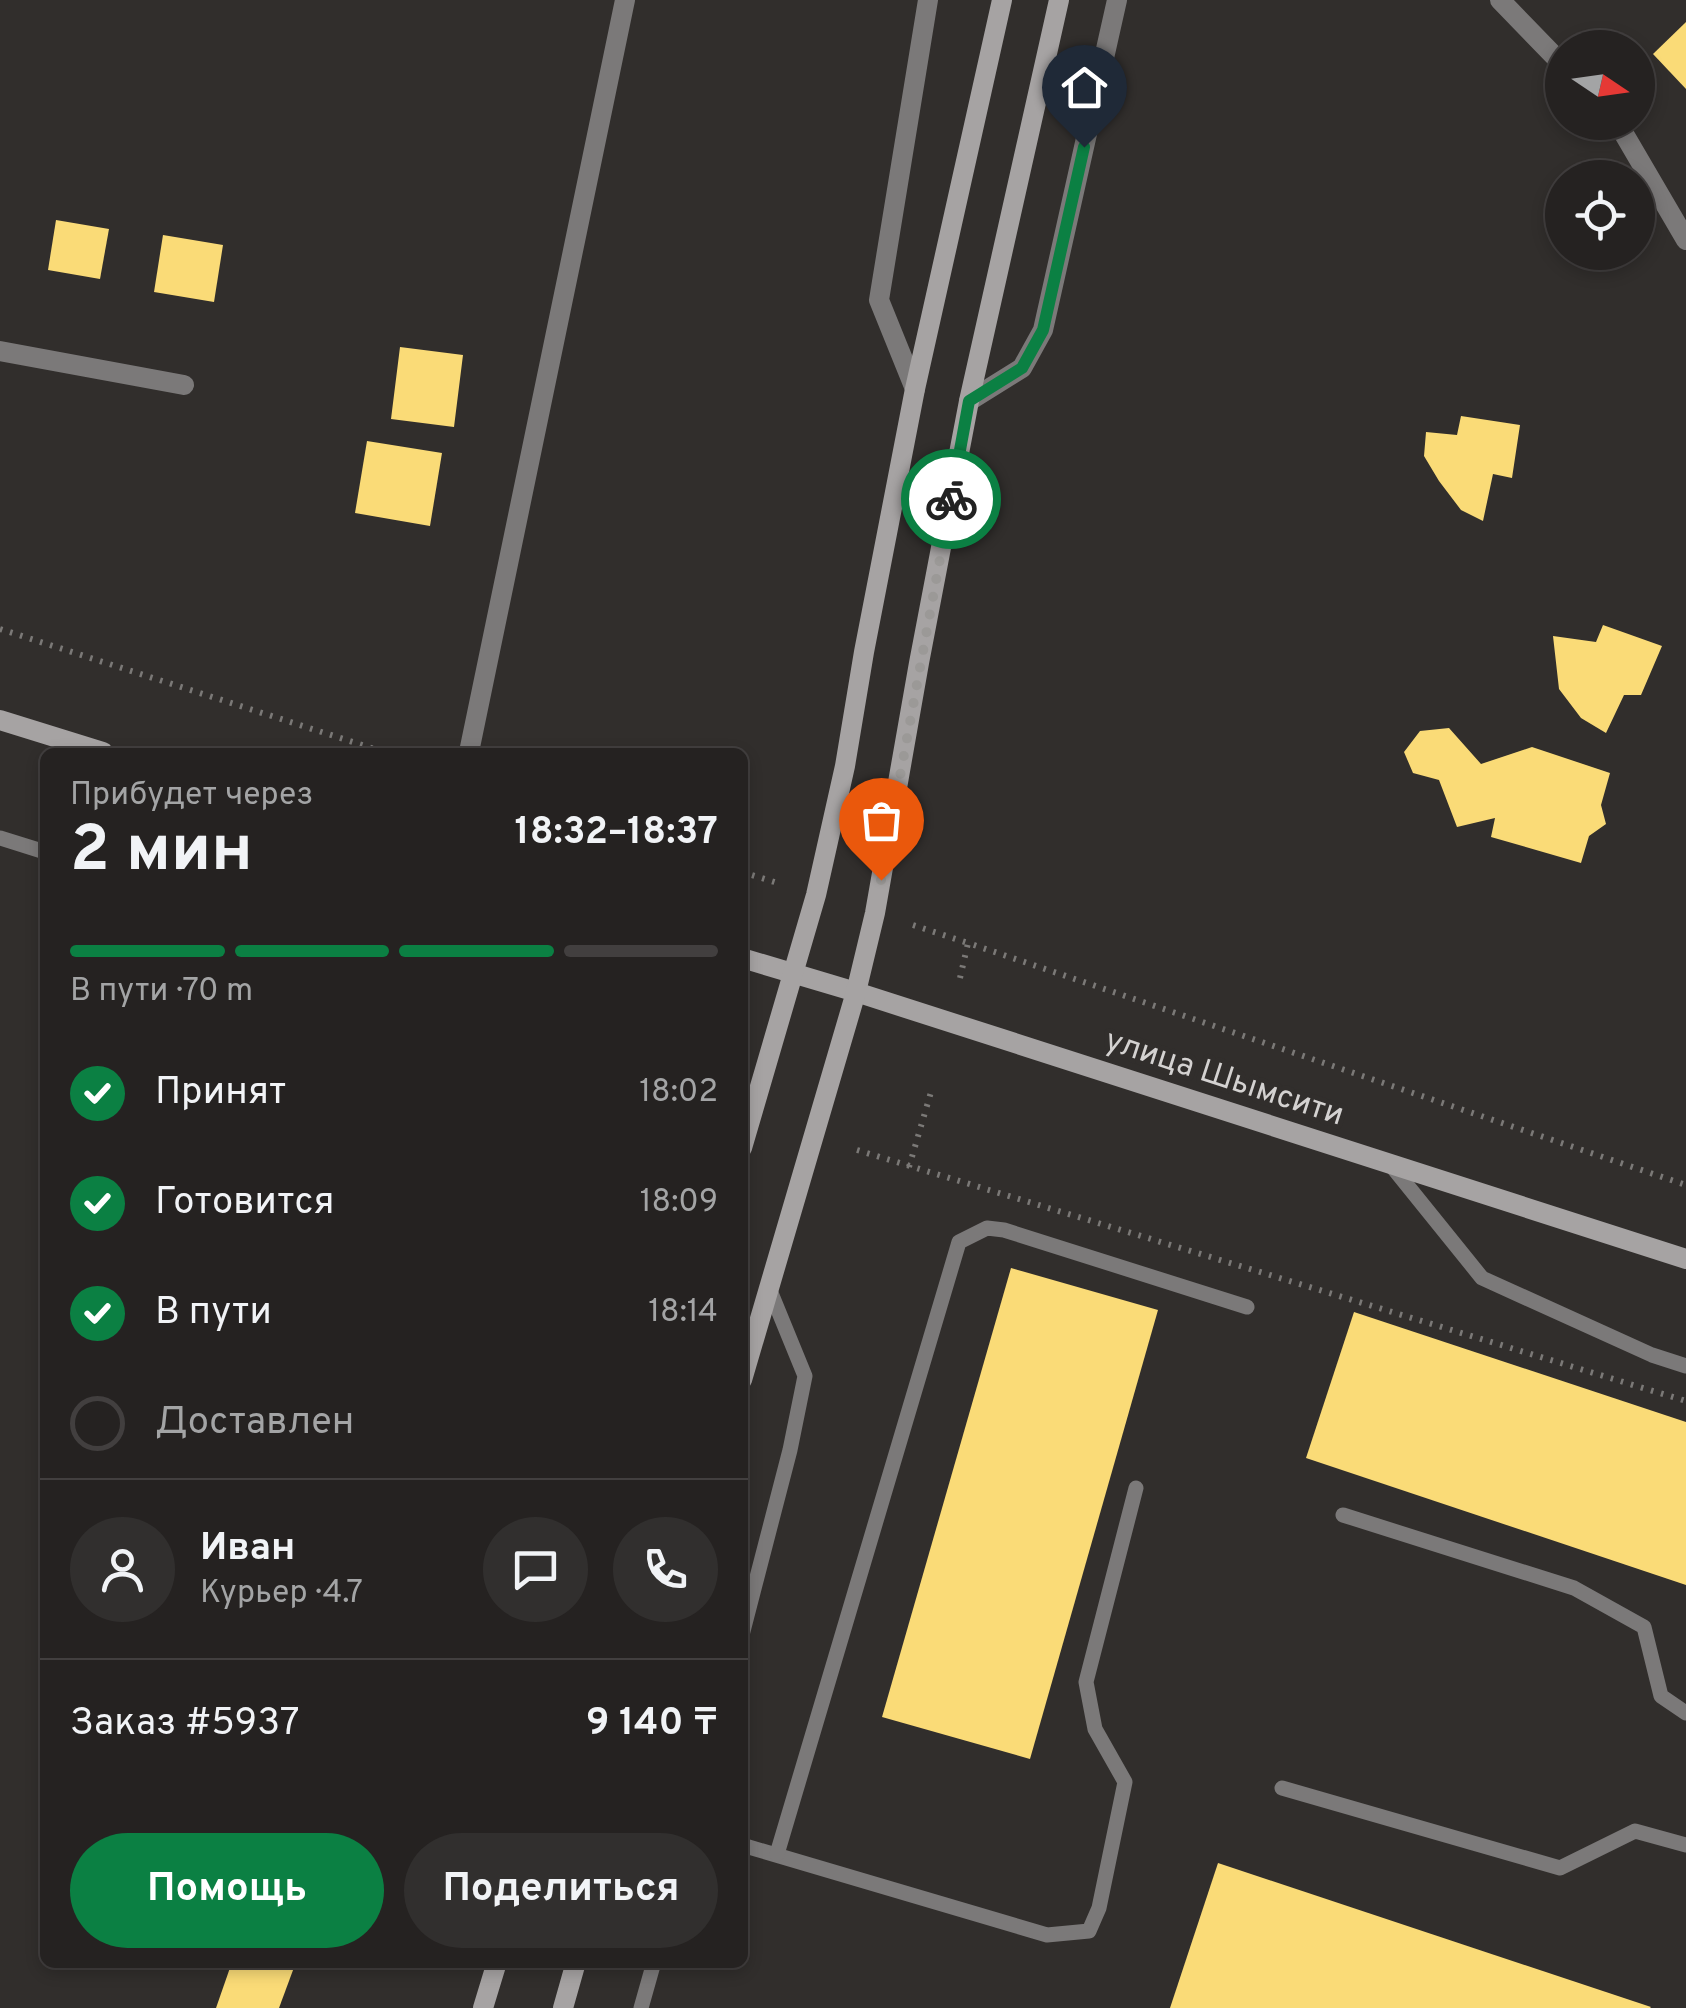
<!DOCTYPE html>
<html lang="ru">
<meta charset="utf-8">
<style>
body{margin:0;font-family:Overpass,sans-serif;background:#312f2e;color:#f1f3f6;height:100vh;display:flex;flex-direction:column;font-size:38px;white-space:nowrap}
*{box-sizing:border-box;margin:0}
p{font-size:32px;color:#a3a4a5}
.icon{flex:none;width:55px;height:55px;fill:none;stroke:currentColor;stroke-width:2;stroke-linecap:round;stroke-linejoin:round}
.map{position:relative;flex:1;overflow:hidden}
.side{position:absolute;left:40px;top:748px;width:708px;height:1220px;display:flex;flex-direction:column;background:#252221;border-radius:15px;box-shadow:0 5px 15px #0003,0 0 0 2px #423f3f}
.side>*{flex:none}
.needle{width:65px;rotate:103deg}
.fabs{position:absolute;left:1545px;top:30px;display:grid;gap:20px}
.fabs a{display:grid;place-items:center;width:110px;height:110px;border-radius:50%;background:#252221;box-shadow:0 5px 15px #0003,0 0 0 2px #423f3f;font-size:50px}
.pin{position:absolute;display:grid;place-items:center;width:85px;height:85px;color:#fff;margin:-102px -42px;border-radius:50% 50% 50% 0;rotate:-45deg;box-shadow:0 0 10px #0007}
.pin .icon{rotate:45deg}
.courier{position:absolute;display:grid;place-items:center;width:100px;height:100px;margin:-50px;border:8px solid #0b8043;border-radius:50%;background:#fff;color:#222;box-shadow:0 2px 12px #0007}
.head em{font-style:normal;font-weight:700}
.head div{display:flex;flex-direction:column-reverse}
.head{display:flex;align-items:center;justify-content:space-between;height:170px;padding:0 30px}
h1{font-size:65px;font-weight:700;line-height:75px}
.bar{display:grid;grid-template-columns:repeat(4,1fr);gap:15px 10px;align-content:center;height:120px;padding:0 30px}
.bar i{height:12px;border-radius:8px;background:#423f3f}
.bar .selected{background:#0b8043}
.bar p{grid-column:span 4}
.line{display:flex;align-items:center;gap:25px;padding:0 30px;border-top:2px solid #423f3f}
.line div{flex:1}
.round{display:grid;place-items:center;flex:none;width:105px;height:105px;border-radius:52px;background:#312f2e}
ol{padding:0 30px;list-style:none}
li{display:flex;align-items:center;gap:30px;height:110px}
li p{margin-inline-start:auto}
li .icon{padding:10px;border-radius:50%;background:#0b8043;color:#fff;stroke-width:4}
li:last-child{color:#a3a4a5}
li i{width:55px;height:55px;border:5px solid #423f3f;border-radius:50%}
.button{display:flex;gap:20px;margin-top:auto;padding:20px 30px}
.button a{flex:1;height:115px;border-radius:60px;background:#0b8043;color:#fff;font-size:40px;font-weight:700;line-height:115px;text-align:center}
.button a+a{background:#312f2e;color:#f1f3f6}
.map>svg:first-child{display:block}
.building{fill:#fadb77}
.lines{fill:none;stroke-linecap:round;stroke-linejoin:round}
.path{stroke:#7b7977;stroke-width:6;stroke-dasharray:2.5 8;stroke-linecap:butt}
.lane{stroke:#7b7979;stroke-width:15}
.street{stroke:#7b7979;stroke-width:20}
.secondary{stroke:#a6a3a3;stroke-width:20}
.done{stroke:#9b9997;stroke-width:10;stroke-dasharray:0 18}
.route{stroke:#0b8043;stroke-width:12}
.labels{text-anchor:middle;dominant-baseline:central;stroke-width:10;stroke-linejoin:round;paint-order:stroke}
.street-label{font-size:32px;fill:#d4d2d1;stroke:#312e2c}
</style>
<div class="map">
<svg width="1686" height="2008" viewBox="0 0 1686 2008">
<rect width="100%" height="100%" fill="#312e2c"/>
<!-- building -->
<g class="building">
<polygon points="1686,22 1686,89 1653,54"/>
<polygon points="56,220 109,229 100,279 48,270"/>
<polygon points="163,235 223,245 214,302 154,292"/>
<polygon points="400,347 463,355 454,427 391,419"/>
<polygon points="1461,416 1520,425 1512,478 1493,474 1483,521 1461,510 1439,481 1424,456 1426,432 1457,435"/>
<polygon points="367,441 442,453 430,526 355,513"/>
<polygon points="1603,625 1662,646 1641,695 1624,695 1606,733 1581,718 1559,689 1553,636 1596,642"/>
<polygon points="1449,728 1481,764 1532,747 1610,773 1601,805 1606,824 1589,836 1581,863 1491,837 1495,818 1457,827 1439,780 1413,773 1404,752 1420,731"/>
<polygon points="1011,1268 1158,1310 1030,1759 882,1717"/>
<polygon points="1354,1312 1686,1422 1686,1585 1306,1458"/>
<polygon points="1218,1863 1651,2007 1650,2008 1170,2008"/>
<polygon points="232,1962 296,1962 279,2008 216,2008"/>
</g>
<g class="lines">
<!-- path -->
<g class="path">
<polyline points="0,629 384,752"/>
<polyline points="409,752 445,750"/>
<polyline points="742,872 781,884"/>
<polyline points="913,925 968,943"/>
<polyline points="960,978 968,943 1686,1185"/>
<polyline points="857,1150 1686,1401"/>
<polyline points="909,1167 931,1092"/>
</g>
<!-- lane -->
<g class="lane">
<polyline points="0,838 45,852"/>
<polyline points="1390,1164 1482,1278 1652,1355 1686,1366"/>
<polyline points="1343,1515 1574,1588 1644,1627 1661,1696 1686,1713"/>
<polyline points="742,1635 790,1450 805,1376 769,1288"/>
<polyline points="1282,1788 1560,1868 1635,1831 1686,1845"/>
<polyline points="742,1845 1047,1935 1089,1931 1099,1908 1125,1782 1095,1729 1086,1682 1136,1488"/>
<polyline points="777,1854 959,1242 987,1228 1004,1230 1247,1307"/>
<polyline points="641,2008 654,1962"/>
</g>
<!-- street -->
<g class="street">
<polyline points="1500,0 1562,64"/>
<polyline points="1617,122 1686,240"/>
<polyline points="0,351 184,385"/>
<polyline points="915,389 879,300 928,0"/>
<polyline points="969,401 1022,368 1043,330 1117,0"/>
<polyline points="469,752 625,0"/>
</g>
<!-- secondary -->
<g class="secondary">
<polyline points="0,720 103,752"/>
<polyline points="742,958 856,992 1686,1259"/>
<polyline points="742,1148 816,895 845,766 864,652 915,389 1002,0"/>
<polyline points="742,1380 856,992 875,913 919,663 969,401 1059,0"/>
<polyline points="483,2008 497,1962"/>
<polyline points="563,2008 576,1962"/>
</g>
</g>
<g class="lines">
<!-- done -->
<polyline class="done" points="881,880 951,499"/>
<!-- route -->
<polyline class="route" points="951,499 969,401 1022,368 1043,330 1084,147"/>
</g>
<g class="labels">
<!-- street labels -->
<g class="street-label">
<text transform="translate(1224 1079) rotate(18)">улица Шымсити</text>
</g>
</g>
</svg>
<div class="fabs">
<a><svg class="needle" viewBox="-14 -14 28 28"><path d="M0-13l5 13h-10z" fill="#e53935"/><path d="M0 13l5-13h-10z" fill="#a3a4a5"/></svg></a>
<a><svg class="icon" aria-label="locate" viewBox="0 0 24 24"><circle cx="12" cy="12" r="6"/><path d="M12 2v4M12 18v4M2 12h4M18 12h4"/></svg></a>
</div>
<div class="pin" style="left:881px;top:880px;background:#ea580c"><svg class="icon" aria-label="bag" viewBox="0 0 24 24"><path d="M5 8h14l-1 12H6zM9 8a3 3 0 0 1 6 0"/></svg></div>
<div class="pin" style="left:1084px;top:147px;background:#1f2937"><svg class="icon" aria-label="home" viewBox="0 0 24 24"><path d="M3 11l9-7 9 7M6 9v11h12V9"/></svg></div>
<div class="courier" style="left:951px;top:499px"><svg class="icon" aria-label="bike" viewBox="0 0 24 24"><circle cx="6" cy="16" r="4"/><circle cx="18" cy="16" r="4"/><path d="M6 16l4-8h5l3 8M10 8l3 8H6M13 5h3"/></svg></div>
<section class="side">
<div class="head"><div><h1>2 мин</h1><p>Прибудет через</p></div><em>18:32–18:37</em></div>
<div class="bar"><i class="selected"></i><i class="selected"></i><i class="selected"></i><i></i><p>В пути · 70 m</p></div>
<ol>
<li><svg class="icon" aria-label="check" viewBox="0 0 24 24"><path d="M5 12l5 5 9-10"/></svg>Принят<p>18:02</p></li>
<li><svg class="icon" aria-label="check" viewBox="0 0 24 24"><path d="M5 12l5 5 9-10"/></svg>Готовится<p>18:09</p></li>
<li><svg class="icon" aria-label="check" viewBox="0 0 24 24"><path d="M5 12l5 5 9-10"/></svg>В пути<p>18:14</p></li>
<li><i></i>Доставлен</li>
</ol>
<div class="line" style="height:180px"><a class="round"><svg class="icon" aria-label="person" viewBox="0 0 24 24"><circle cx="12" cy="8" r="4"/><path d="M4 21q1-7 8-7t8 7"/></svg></a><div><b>Иван</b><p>Курьер · 4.7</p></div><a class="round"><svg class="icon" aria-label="chat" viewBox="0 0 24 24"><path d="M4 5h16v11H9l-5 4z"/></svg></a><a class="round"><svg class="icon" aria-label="phone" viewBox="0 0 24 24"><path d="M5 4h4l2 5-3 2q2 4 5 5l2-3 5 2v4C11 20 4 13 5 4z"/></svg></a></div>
<div class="line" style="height:130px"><div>Заказ #5937</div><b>9 140 ₸</b></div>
<div class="button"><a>Помощь</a><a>Поделиться</a></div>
</section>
</div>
